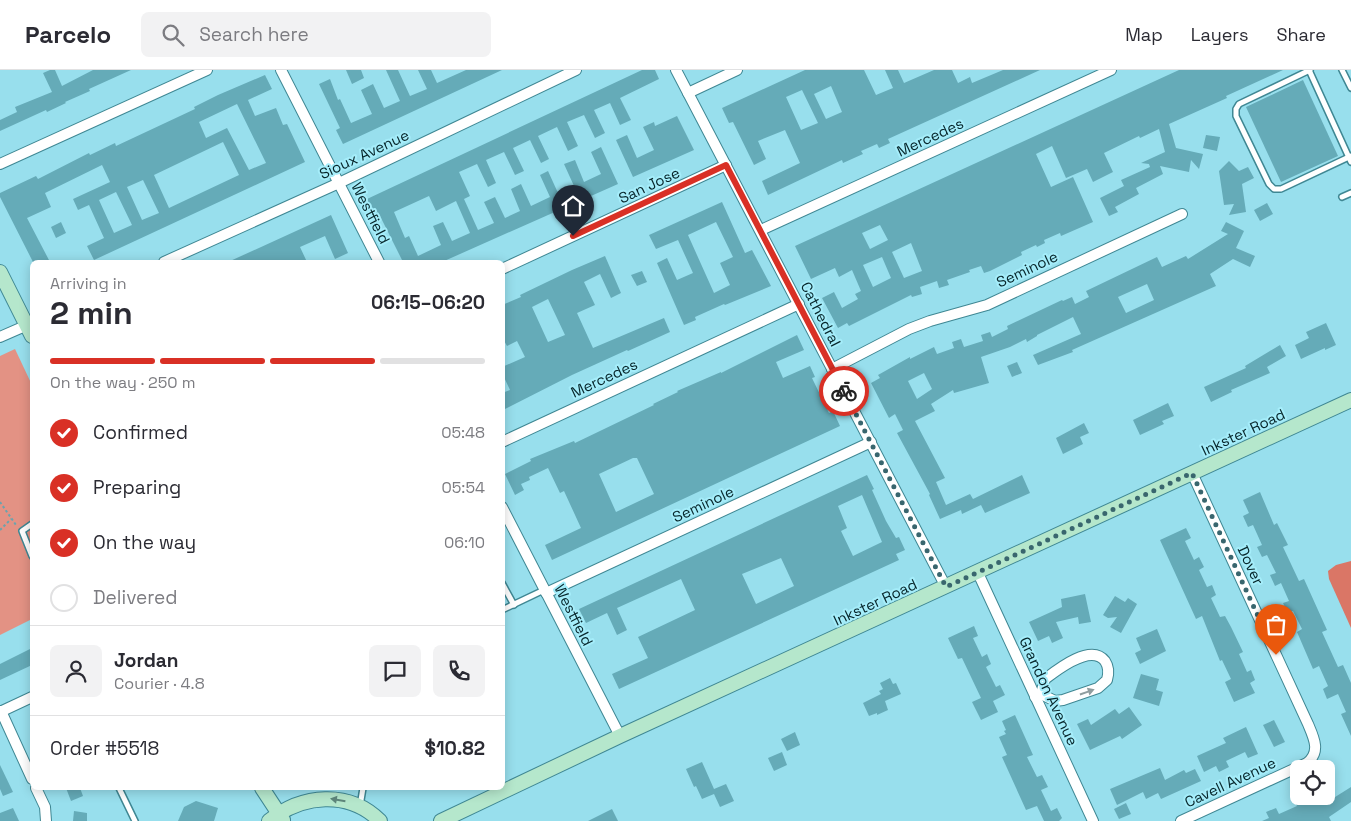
<!DOCTYPE html>
<meta charset="utf-8">
<style>
body{margin:0;font-family:"Space Grotesk",sans-serif;background:#f2f2f3;color:#2b2b33;height:100vh;display:flex;flex-direction:column;font-size:19px;white-space:nowrap}
*{box-sizing:border-box;margin:0}
p{font-size:16px;color:#7c7c81}
.icon{flex:none;width:28px;height:28px;fill:none;stroke:currentColor;stroke-width:2;stroke-linecap:round;stroke-linejoin:round}
.map{position:relative;flex:1;overflow:hidden}
.details{position:absolute;left:30px;top:190px;width:475px;height:530px;display:flex;flex-direction:column;background:#fff;border-radius:8px;box-shadow:0 2px 12px #0003}
.details>*{flex:none}
.buttons{position:absolute;left:1290px;top:690px;display:grid;gap:10px}
.buttons a{display:grid;place-items:center;width:45px;height:45px;border-radius:8px;background:#fff;box-shadow:0 2px 12px #0003;font-size:25px}
.pin{position:absolute;display:grid;place-items:center;width:42px;height:42px;color:#fff;margin:-51px -21px;border-radius:50% 50% 50% 0;rotate:-45deg;box-shadow:0 0 5px #0007}
.pin .icon{rotate:45deg}
.courier{position:absolute;display:grid;place-items:center;width:50px;height:50px;margin:-25px;border:4px solid #d93025;border-radius:50%;background:#fff;color:#222;box-shadow:0 1px 6px #0007}
.overview em{font-style:normal;font-weight:800}
.overview div{display:flex;flex-direction:column-reverse}
.overview{display:flex;align-items:center;justify-content:space-between;height:85px;padding:0 20px}
h1{font-size:32px;font-weight:800;line-height:38px}
.bar{display:grid;grid-template-columns:repeat(4,1fr);gap:8px 5px;align-content:center;height:60px;padding:0 20px}
.bar i{height:6px;border-radius:4px;background:#e1e1e2}
.bar .selected{background:#d93025}
.bar p{grid-column:span 4}
.line{display:flex;align-items:center;gap:12px;padding:0 20px;border-top:1px solid #e1e1e2}
.line div{flex:1}
.round{display:grid;place-items:center;flex:none;width:52px;height:52px;border-radius:8px;background:#f2f2f3}
ol{padding:0 20px;list-style:none}
li{display:flex;align-items:center;gap:15px;height:55px}
li p{margin-inline-start:auto}
li .icon{padding:5px;border-radius:50%;background:#d93025;color:#fff;stroke-width:4}
li:last-child{color:#7c7c81}
li i{width:28px;height:28px;border:2px solid #e1e1e2;border-radius:50%}
header{display:flex;align-items:center;gap:30px;box-sizing:border-box;height:70px;padding:0 25px;background:#fff;border-bottom:1px solid #e1e1e2}
header strong{font-size:24px}
nav{display:flex;gap:28px;margin-inline-start:auto;font-size:18px}
.search{width:350px;height:45px;background:#f2f2f3;display:flex;align-items:center;gap:12px;box-sizing:border-box;padding:0 18px;border-radius:8px;color:#7c7c81;font-size:19px}
.map>svg:first-child{display:block}
.green{fill:#e39284}
.forest{fill:#da7666}
.building{fill:#65abb8;fill-rule:evenodd}
.lines{fill:none;stroke-linecap:round;stroke-linejoin:round}
.lane-casing{stroke:#3f8793;stroke-width:8}
.street-casing{stroke:#3f8793;stroke-width:12}
.secondary-casing{stroke:#3f8793;stroke-width:16}
.path{stroke:#69a3ae;stroke-width:2;stroke-dasharray:2.5 2.5;stroke-linecap:butt}
.lane{stroke:#fff;stroke-width:5}
.street{stroke:#fff;stroke-width:10}
.secondary{stroke:#b5e7cc;stroke-width:14}
.oneway{fill:#8f9d9f}
.oneway2{fill:#5e867b}
.done{stroke:#39666e;stroke-width:5;stroke-dasharray:0 9}
.route{stroke:#d93025;stroke-width:6}
.labels{text-anchor:middle;dominant-baseline:central;stroke-width:4;stroke-linejoin:round;paint-order:stroke}
.street-label{font-size:15px;fill:#06252a;stroke:#a5edfa}
</style>
<header>
<strong>Parcelo</strong>
<div class="search"><svg class="icon" aria-label="search" viewBox="0 0 24 24"><circle cx="10" cy="10" r="6"/><path d="M15 15l6 6"/></svg>Search here</div>
<nav><a>Map</a><a>Layers</a><a>Share</a></nav>
</header>
<div class="map">
<svg width="1351" height="751" viewBox="0 0 1351 751">
<rect width="100%" height="100%" fill="#98dfed"/>
<!-- green -->
<polygon class="green" points="15,279 32,315 32,549 0,565 0,286"/>
<!-- forest -->
<polygon class="forest" points="1351,491 1351,558 1329,509 1328,501 1336,495"/>
<!-- building -->
<g class="building">
<polygon points="50,0 55,0 62,16 93,0 131,0 89,19 90,21 65,32 66,33 47,42 46,40 0,61 0,50 17,42 15,37 52,22 43,3"/>
<polygon points="346,0 361,0 364,8 352,14"/>
<polygon points="386,0 398,0 410,26 427,19 418,0 431,0 437,13 466,0 502,0 343,74 336,60 340,58 319,14 330,9 338,30 340,29 351,53 372,44 361,20 373,14 384,38 400,31"/>
<path d="M642,0H655L659,9L620,28L631,50L620,55L610,33L594,40L605,63L595,68L584,45L567,52L578,76L568,81L557,57L538,66L549,89L541,93L530,70L513,78L524,101L515,105L504,82L486,90L496,113L488,117L477,94L459,102L470,126L464,129L478,160L494,153L484,132L495,127L505,148L520,141L511,119L521,114L531,136L550,127L540,105L548,101L558,123L574,116L564,94L575,90L584,112L601,104L591,82L601,77L618,114L442,192H403L378,142L374,144L367,129ZM429,126L436,141L456,131L470,163L452,171L443,152L433,156L441,175L418,186L409,166L405,168L394,142Z"/>
<path d="M805,0H864L876,25L893,18L885,0H898L904,13L934,0H952L958,13L970,7L972,13L1003,0H1040L888,69L890,73L879,78L877,74L861,81L863,84L843,93L842,90L768,125L762,111L800,93L785,60L758,71L766,89L754,95L733,52L729,53L722,38ZM831,16L842,42L826,49L814,24ZM802,20L818,53L801,60L786,27Z"/>
<path d="M1179,0H1283L1226,26L1227,28L1169,54L1176,78L1203,84L1199,99L1191,90L1189,102L1160,96L1163,104L1136,118L1139,124L1115,137L1118,142L1109,146L1100,128L1124,116L1121,110L1150,97L1149,94L1141,93L1165,82L1159,59L1140,68L1139,66L1104,83L1113,102L1093,112L1087,99L1066,108L1052,76L1036,84L1051,117L1073,107L1093,152L1061,166L1060,163L1044,170L1045,173L1037,177L1036,175L1021,182L1022,185L990,201L984,203L981,196L969,200L970,202L947,210L949,215L939,218L937,211L920,217L922,224L912,227L911,225L849,256L847,253L838,258L822,228L834,222L842,238L858,229L855,224L861,221L852,200L839,207L835,198L811,209L795,176ZM880,155L888,170L870,179L862,163ZM911,173L922,201L904,208L892,182ZM882,187L891,208L873,217L863,195Z"/>
<path d="M265,5L272,19L248,30L255,46L276,38L283,55L287,54L305,92L94,190L87,176L104,168L89,135L78,140L73,129L110,112L102,95L45,123L51,137L27,148L50,192H33L0,127V123L36,106L38,109L89,83L90,85L115,73L116,76L195,39L194,37L218,25ZM237,34L266,93L249,100L227,58L206,68L199,52ZM223,72L239,105L169,138L154,105ZM143,110L159,143L142,150L127,117ZM116,122L132,155L114,163L99,130Z"/>
<polygon points="1303,10 1338,86 1281,112 1246,37"/>
<polygon points="677,46 694,80 633,107 616,70 627,65 637,88 654,80 643,57 654,52 655,56"/>
<polygon points="1206,65 1220,67 1217,81 1203,78"/>
<polygon points="1229,91 1239,101 1248,97 1254,108 1242,114 1246,142 1229,145 1234,134 1224,135 1219,101"/>
<path d="M722,132L745,183L752,180L771,216L725,235L724,234L695,247L696,250L684,255L657,193L667,188L677,210L693,203L678,170L656,179L649,165ZM716,152L733,187L720,193L730,215L714,223L688,165Z"/>
<polygon points="1267,133 1273,144 1260,151 1254,140"/>
<polygon points="331,145 348,183 335,189 325,166 300,177 307,192 228,192"/>
<polygon points="61,152 66,163 56,168 51,157"/>
<path d="M1226,152L1244,161L1236,178L1255,186L1250,197L1233,189L1210,204L1216,216L1072,280L1073,282L1038,295L1033,285L1081,264L1073,247L1037,265V266L1027,272L1026,269L1010,277L981,287L989,313L954,323L953,320L931,334L935,341L915,351L945,408L936,412L946,435L970,424L973,429L1022,405L1030,423L985,443L981,435L962,444L961,440L940,449L929,425L930,424L897,363L903,360L895,344L889,348L871,313L880,308L878,305L910,287V289L934,277L937,284L954,278L952,272L961,269L964,277L983,271L981,265L990,262L992,267L1008,259L1007,256L1062,230L1063,231L1072,227L1075,234L1089,227L1086,221L1157,187L1162,197L1186,186L1188,189L1228,164L1221,161ZM1147,214L1154,230L1126,243L1118,227ZM924,303L932,319L917,329L908,311Z"/>
<path d="M605,186L621,223L611,228L600,204L584,212L595,235L577,243L593,278L664,248L670,262L628,281L627,280L572,305L505,339L502,334V323L510,320L502,303V297L525,287L517,271L507,276L502,267V235L521,227L520,225L572,200ZM548,229L565,265L548,272L532,237Z"/>
<polygon points="642,201 647,212 637,216 631,205"/>
<polygon points="1326,253 1336,275 1325,280 1325,278 1301,289 1295,275 1309,268 1306,262"/>
<path d="M797,265L804,280L776,292L783,308L810,296L815,307L812,308L829,343L833,341L840,356L552,490L545,475L581,458L564,421L560,423L548,398L529,407L530,410L521,414L524,420L515,425L505,404L531,391L530,389L574,371L575,373L654,335L653,334L678,322L677,321L721,302V303ZM633,388H637L654,424L616,442L599,404Z"/>
<polygon points="1280,275 1286,286 1267,297 1270,303 1231,320 1232,322 1211,332 1204,317 1246,298 1245,296"/>
<polygon points="1017,292 1022,303 1012,307 1007,296"/>
<polygon points="1168,333 1174,346 1162,351 1164,354 1140,365 1133,350"/>
<polygon points="1084,353 1089,363 1080,367 1083,374 1063,384 1056,368"/>
<path d="M867,405L874,419L872,420L886,451L896,468L899,467L905,480L896,484L899,490L619,619L612,604L648,588L638,567L695,540L681,509L617,538L627,560L617,565L607,543L586,553L579,539ZM862,425L882,472L853,486L841,461L847,458L838,436ZM781,488L794,516L756,534L742,504Z"/>
<polygon points="1260,422 1274,455 1277,453 1288,475 1283,477 1299,511 1304,509 1327,560 1322,562 1338,597 1343,595 1351,613 1351,666 1341,644 1346,642 1338,624 1327,629 1323,619 1328,616 1319,596 1313,599 1297,562 1302,559 1293,541 1288,543 1283,533 1289,531 1281,513 1275,516 1270,505 1276,503 1267,485 1262,487 1257,477 1262,475 1253,455 1248,457 1243,446 1249,443 1243,430"/>
<polygon points="1186,458 1191,468 1185,471 1194,490 1199,487 1204,497 1199,500 1207,517 1212,515 1216,525 1211,528 1220,547 1225,546 1231,557 1243,582 1239,584 1247,602 1251,600 1255,610 1250,613 1255,623 1234,632 1225,612 1231,609 1222,590 1220,591 1202,546 1196,549 1160,470"/>
<polygon points="1085,524 1091,552 1079,554 1078,547 1056,552 1063,568 1052,573 1049,566 1038,571 1029,552 1062,537 1061,529"/>
<polygon points="1115,526 1125,532 1128,528 1137,534 1121,563 1110,557 1117,547 1108,548 1103,545"/>
<polygon points="974,556 978,566 973,568 982,587 987,584 991,594 986,597 996,617 1000,615 1005,625 993,631 998,642 981,650 972,632 981,628 962,588 958,589 948,568"/>
<polygon points="1157,559 1166,581 1140,594 1135,583 1141,580 1136,568"/>
<polygon points="32,578 32,595 0,610 0,594"/>
<polygon points="1141,604 1159,609 1156,620 1163,622 1159,636 1133,628"/>
<polygon points="890,608 893,614 896,613 901,624 885,631 888,640 877,645 877,643 869,646 863,633 881,624 879,621 883,619 880,613"/>
<polygon points="1129,637 1142,655 1122,669 1120,666 1090,680 1077,654 1088,649 1091,655 1115,639 1119,644"/>
<polygon points="1015,645 1033,685 1027,687 1037,707 1042,705 1048,717 1041,720 1051,741 1057,738 1062,748 1059,751 1044,751 1037,736 1026,740 1002,687 1007,685 999,667 1006,664 1004,661 1006,660 1002,651"/>
<polygon points="1274,650 1285,672 1274,677 1263,655"/>
<polygon points="1246,657 1258,684 1248,688 1245,682 1226,691 1229,697 1219,702 1216,696 1204,702 1197,686 1226,673 1223,668"/>
<polygon points="795,662 800,675 787,681 781,669"/>
<polygon points="782,682 787,695 774,701 768,688"/>
<polygon points="702,692 714,719 726,714 734,731 720,737 714,724 702,729 696,716 694,717 686,699"/>
<polygon points="0,695 13,722 3,726 0,719"/>
<polygon points="1160,698 1165,710 1184,700 1186,703 1195,699 1201,711 1161,729 1158,723 1146,729 1143,722 1117,735 1110,719"/>
<polygon points="1351,717 1351,732 1329,747 1331,751 1262,751 1269,748 1266,742 1276,738 1279,744 1297,736 1295,732 1305,727 1308,733 1321,728 1324,734"/>
<polygon points="66,718 80,718 83,726 71,731"/>
<polygon points="196,731 218,738 214,751 178,751 184,737"/>
<polygon points="1126,733 1131,744 1119,749 1114,739"/>
<polygon points="13,738 19,751 0,751 0,743"/>
<polygon points="612,739 618,751 588,751"/>
<polygon points="74,741 87,743 87,751 73,751"/>
</g>
<g class="lines">
<!-- lane casing -->
<g class="lane-casing">
<g id="lane">
<polyline points="1309,0 1351,92"/>
<polyline points="1310,0 1239,34 1236,39 1236,46 1269,114 1274,119 1281,119 1351,86"/>
<polyline points="1342,0 1351,18"/>
<polyline points="1342,127 1351,123"/>
<polyline points="32,454 22,461 32,486"/>
<polyline points="502,513 514,535"/>
<polyline points="502,540 544,520"/>
<polyline points="119,718 135,751"/>
<polyline points="360,736 363,718"/>
</g>
</g>
<!-- street casing -->
<g class="street-casing">
<g id="street">
<polyline points="281,0 379,192"/>
<polyline points="676,0 946,517"/>
<polyline points="688,23 737,0"/>
<polyline points="0,94 207,0"/>
<polyline points="761,160 1111,0"/>
<polyline points="164,192 339,113 576,0"/>
<polyline points="502,199 726,95"/>
<polyline points="0,267 32,253"/>
<polyline points="832,299 909,259 930,251 987,235 1182,144"/>
<polyline points="502,372 799,234"/>
<polyline points="502,437 620,666"/>
<polyline points="978,503 1093,751"/>
<polyline points="546,523 871,372"/>
<path d="M1035,627L1041,624L1045,609C1058,599 1091,573 1105,591C1109,597 1109,603 1107,610L1098,618L1063,630L1055,631L1041,624"/>
<polyline points="1,641 32,709"/>
<polyline points="0,642 32,627"/>
<polyline points="36,718 45,737 46,751"/>
<path d="M1181,751L1307,693C1321,682 1314,668 1308,654L1192,403"/>
</g>
</g>
<!-- secondary casing -->
<g class="secondary-casing">
<g id="secondary">
<polyline points="0,202 32,266"/>
<polyline points="262,718 283,750"/>
<path d="M269,751C302,724 349,720 380,751"/>
<polyline points="441,751 620,666 1351,330"/>
</g>
</g>
<!-- path -->
<g class="path">
<polyline points="0,432 16,455"/>
<polyline points="0,460 11,449"/>
</g>
<!-- lane -->
<use href="#lane" class="lane"/>
<!-- street -->
<use href="#street" class="street"/>
<!-- secondary -->
<use href="#secondary" class="secondary"/>
</g>
<!-- one-way arrows -->
<defs><path id="oneway-solid" d="M-6-.8H1V-3.2L6.5 0L1 3.2V.8H-6Z" transform="scale(1.25)"/></defs>
<use class="oneway" href="#oneway-solid" transform="translate(1087 622) rotate(-19)"/>
<use class="oneway2" href="#oneway-solid" transform="translate(338 730) rotate(-170)"/>
<g class="lines">
<!-- done -->
<polyline class="done" points="844,321 946,517 1192,403 1276,585"/>
<!-- route -->
<polyline class="route" points="573,166 726,95 844,321"/>
</g>
<g class="labels">
<!-- street labels -->
<g class="street-label">
<text transform="translate(930 67) rotate(-25)">Mercedes</text>
<text transform="translate(364 84) rotate(-25)">Sioux Avenue</text>
<text transform="translate(649 115) rotate(-25)">San Jose</text>
<text transform="translate(371 143) rotate(63)">Westfield</text>
<text transform="translate(1027 199) rotate(-25)">Seminole</text>
<text transform="translate(821 244) rotate(63)">Cathedral</text>
<text transform="translate(604 308) rotate(-25)">Mercedes</text>
<text transform="translate(1243 362) rotate(-25)">Inkster Road</text>
<text transform="translate(703 434) rotate(-25)">Seminole</text>
<text transform="translate(1251 495) rotate(65)">Dover</text>
<text transform="translate(875 532) rotate(-25)">Inkster Road</text>
<text transform="translate(574 545) rotate(63)">Westfield</text>
<text transform="translate(1049 621) rotate(65)">Grandon Avenue</text>
<text transform="translate(1230 712) rotate(-25)">Cavell Avenue</text>
</g>
</g>
</svg>
<div class="buttons">
<a><svg class="icon" aria-label="locate" viewBox="0 0 24 24"><circle cx="12" cy="12" r="6"/><path d="M12 2v4M12 18v4M2 12h4M18 12h4"/></svg></a>
</div>
<div class="pin" style="left:1276px;top:585px;background:#ea580c"><svg class="icon" aria-label="bag" viewBox="0 0 24 24"><path d="M5 8h14l-1 12H6zM9 8a3 3 0 0 1 6 0"/></svg></div>
<div class="pin" style="left:573px;top:166px;background:#1f2937"><svg class="icon" aria-label="home" viewBox="0 0 24 24"><path d="M3 11l9-7 9 7M6 9v11h12V9"/></svg></div>
<div class="courier" style="left:844px;top:321px"><svg class="icon" aria-label="bike" viewBox="0 0 24 24"><circle cx="6" cy="16" r="4"/><circle cx="18" cy="16" r="4"/><path d="M6 16l4-8h5l3 8M10 8l3 8H6M13 5h3"/></svg></div>
<section class="details">
<div class="overview"><div><h1>2 min</h1><p>Arriving in</p></div><em>06:15–06:20</em></div>
<div class="bar"><i class="selected"></i><i class="selected"></i><i class="selected"></i><i></i><p>On the way · 250 m</p></div>
<ol>
<li><svg class="icon" aria-label="check" viewBox="0 0 24 24"><path d="M5 12l5 5 9-10"/></svg>Confirmed<p>05:48</p></li>
<li><svg class="icon" aria-label="check" viewBox="0 0 24 24"><path d="M5 12l5 5 9-10"/></svg>Preparing<p>05:54</p></li>
<li><svg class="icon" aria-label="check" viewBox="0 0 24 24"><path d="M5 12l5 5 9-10"/></svg>On the way<p>06:10</p></li>
<li><i></i>Delivered</li>
</ol>
<div class="line" style="height:90px"><a class="round"><svg class="icon" aria-label="person" viewBox="0 0 24 24"><circle cx="12" cy="8" r="4"/><path d="M4 21q1-7 8-7t8 7"/></svg></a><div><b>Jordan</b><p>Courier · 4.8</p></div><a class="round"><svg class="icon" aria-label="chat" viewBox="0 0 24 24"><path d="M4 5h16v11H9l-5 4z"/></svg></a><a class="round"><svg class="icon" aria-label="phone" viewBox="0 0 24 24"><path d="M5 4h4l2 5-3 2q2 4 5 5l2-3 5 2v4C11 20 4 13 5 4z"/></svg></a></div>
<div class="line" style="height:65px"><div>Order #5518</div><b>$10.82</b></div>
</section>
</div>
